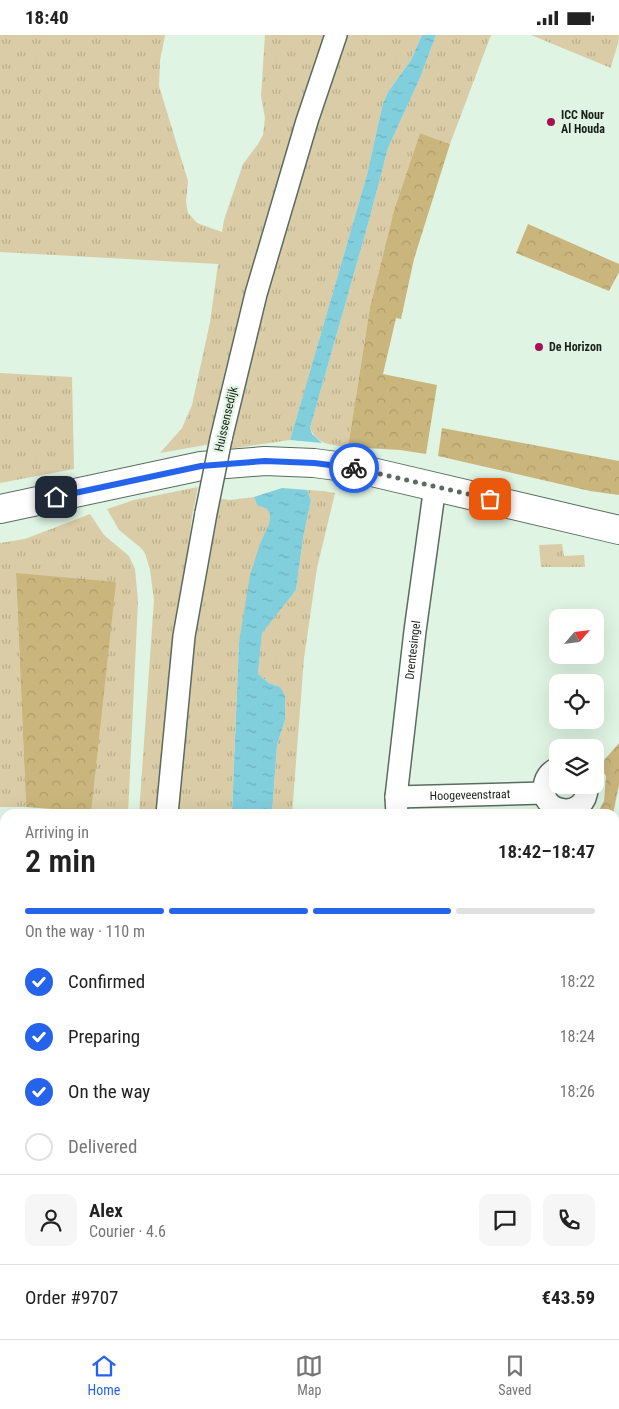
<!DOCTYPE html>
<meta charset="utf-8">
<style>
body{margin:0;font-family:"Roboto Condensed",sans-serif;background:#f6f6f6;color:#222;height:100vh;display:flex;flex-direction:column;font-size:19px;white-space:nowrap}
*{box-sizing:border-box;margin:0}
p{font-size:16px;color:#767676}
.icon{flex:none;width:28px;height:28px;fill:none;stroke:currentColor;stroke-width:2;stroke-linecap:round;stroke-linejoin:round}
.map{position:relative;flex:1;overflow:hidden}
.sheet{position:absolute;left:0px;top:774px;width:620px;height:531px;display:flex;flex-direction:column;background:#fff;border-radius:15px 15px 0 0;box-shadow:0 5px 20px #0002}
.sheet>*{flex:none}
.needle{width:32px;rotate:62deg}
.tools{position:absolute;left:549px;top:574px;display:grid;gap:10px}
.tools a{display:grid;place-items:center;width:55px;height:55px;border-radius:10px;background:#fff;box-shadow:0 5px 20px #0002;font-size:25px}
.pin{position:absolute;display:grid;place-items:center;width:42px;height:42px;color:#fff;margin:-21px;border-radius:10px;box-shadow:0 2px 8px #0006}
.courier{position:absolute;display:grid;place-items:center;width:50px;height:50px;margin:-25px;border:4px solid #2563eb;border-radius:50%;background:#fff;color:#222;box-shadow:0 1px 6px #0007}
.headline em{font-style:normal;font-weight:600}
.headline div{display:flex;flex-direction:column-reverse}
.headline{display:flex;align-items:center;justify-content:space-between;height:85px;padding:0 25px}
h1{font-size:32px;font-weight:600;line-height:38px}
.bar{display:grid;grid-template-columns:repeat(4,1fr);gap:8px 5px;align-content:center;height:60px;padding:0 25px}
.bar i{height:6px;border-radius:4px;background:#e0e0e0}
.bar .active{background:#2563eb}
.bar p{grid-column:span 4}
.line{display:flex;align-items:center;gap:12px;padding:0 25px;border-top:1px solid #e0e0e0}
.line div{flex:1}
.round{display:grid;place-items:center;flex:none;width:52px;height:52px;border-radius:10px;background:#f6f6f6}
ol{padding:0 25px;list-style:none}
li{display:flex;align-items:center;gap:15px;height:55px}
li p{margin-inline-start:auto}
li .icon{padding:5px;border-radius:50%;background:#2563eb;color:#fff;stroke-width:4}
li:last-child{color:#767676}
li i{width:28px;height:28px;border:2px solid #e0e0e0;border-radius:50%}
.status{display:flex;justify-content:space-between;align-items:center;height:35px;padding:0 25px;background:#fff;direction:ltr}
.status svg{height:14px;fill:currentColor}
.dock{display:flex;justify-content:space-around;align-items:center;height:70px;border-top:1px solid #e0e0e0;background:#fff;font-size:14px;color:#767676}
.dock a{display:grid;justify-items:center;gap:2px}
.dock .active{color:#2563eb}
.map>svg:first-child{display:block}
.grass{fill:url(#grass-tufts)}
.forest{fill:url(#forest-crowns)}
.water{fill:url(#water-ripples)}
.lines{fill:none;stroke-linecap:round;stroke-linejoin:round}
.street-casing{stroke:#5a6c5e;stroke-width:24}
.secondary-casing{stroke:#5a6c5e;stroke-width:30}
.street{stroke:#fff;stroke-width:21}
.secondary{stroke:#fff;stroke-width:28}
.street-bridge-casing{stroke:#5a6c5e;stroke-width:24;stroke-linecap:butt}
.street-bridge{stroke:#fff;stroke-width:21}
.done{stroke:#5e6a60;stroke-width:5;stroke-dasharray:0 9}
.route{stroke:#2563eb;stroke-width:6}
.poi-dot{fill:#a41255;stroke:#dff4e3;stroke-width:2}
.labels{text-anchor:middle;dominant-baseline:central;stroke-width:4.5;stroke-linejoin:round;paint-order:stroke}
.poi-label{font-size:12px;font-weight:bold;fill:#19201a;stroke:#dff4e3;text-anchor:start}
.street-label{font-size:12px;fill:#19201a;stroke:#dff4e3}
</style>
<div class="status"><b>18:40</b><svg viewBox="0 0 49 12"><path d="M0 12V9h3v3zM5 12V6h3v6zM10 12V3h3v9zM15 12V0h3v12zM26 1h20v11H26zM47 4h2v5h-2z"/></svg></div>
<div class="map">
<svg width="619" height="1304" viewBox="0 0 619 1304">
<defs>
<pattern id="grass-tufts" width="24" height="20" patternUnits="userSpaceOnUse" patternTransform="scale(1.25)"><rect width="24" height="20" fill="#d9cca6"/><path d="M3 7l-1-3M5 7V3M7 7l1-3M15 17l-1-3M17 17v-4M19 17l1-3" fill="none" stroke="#baaf8e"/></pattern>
<pattern id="forest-crowns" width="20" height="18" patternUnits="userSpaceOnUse" patternTransform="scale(1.25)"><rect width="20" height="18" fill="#cab67c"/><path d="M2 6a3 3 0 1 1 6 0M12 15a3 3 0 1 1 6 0" fill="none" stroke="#ad9c6b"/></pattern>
<pattern id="water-ripples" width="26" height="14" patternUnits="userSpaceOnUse" patternTransform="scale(1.25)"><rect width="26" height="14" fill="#81cedd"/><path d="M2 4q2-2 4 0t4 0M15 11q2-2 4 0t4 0" fill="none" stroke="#6fb1bd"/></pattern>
</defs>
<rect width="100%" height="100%" fill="#dff4e3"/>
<!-- grass -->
<g class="grass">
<polygon points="0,0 165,0 160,26 159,51 188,146 186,167 188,178 197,188 222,197 224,185 243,129 258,109 263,100 265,83 261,61 265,0 328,0 211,409 160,418 182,393 192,370 210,287 218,229 0,217"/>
<polygon points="340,0 422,0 411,25 388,57 383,68 367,140 290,405 222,415"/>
<path d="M436,0H491L450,109L420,98L394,175L370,272L348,412C332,410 317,410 310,393L368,189L388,113L420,43Z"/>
<path d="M531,0H619C619,11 613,21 611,33Z"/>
<polygon points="0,338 72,342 74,434 0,448"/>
<polygon points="198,452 192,482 166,697 160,779 139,779 154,565 150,535 145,518 141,513 119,495 107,474 134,465"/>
<polygon points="307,455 323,456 335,458 317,533 304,623 292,779 272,779 277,710 285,685 280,652 269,648 258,639 262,597 296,555 303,503 311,465"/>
<polygon points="254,462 257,470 267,474 270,479 269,489 261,506 239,607 232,779 173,779 186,615 217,463 229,465"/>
<polygon points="90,479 104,500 129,521 135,534 138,566 128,779 57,779 56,774 91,777 16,538 26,772 0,772 0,508 25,504"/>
<polygon points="562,509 564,521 584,520 585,532 541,532 539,510"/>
<polygon points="619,787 619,826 615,844 615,803"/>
<polygon points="619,871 619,954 616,909"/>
<polygon points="615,991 619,1005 619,1029 615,1020"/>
<rect x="0" y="1099" width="5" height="32"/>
<rect x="102" y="1300" width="100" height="4"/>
<polygon points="212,1300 275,1300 276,1304 213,1304"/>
</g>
<!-- forest -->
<g class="forest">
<polygon points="420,98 450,109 414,224 401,284 396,283 383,339 437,350 426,419 400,415 348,412 370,272 394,175"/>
<polygon points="528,189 619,229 619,237 609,256 516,218"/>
<polygon points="442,393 619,426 619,460 590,456 438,421"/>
<polygon points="16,538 116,547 91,777 26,772"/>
<polygon points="619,708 619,750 613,779 592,779 599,775 604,766 606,741 599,731"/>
<polygon points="615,1046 619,1055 619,1115 615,1110"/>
<polygon points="405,1300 466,1300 467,1304 389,1304"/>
</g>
<!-- water -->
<g class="water">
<polygon points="422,0 436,0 420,43 388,113 368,189 310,393 312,399 322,408 290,405 367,140 383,68 388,57 411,25"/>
<polygon points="282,453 307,455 311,465 303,503 296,555 262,598 258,639 269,648 280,652 285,661 285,685 277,710 272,779 232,779 239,607 250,540 261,506 269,489 270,479 267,474 257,470 254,462"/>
<rect x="0" y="1131" width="5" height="59"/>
<polygon points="275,1300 324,1300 326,1304 276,1304"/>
</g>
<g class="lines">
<!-- street casing -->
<g class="street-casing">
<g id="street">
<polyline points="221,404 256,259 307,86 336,0"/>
<path d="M558,733C551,736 547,740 545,747C535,779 589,788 587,750"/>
<path id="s1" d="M396,762L544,758"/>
<polyline points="167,779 184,601 206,478"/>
<path id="s2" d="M397,779L396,762L415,596L435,451"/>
<polyline points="208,1300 208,1304"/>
<polyline points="475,1300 476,1304"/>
</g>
</g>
<!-- secondary casing -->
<g class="secondary-casing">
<g id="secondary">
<polyline points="0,474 201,431 265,426 314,428 359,434 619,495"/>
<polyline points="615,869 619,852"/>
<polyline points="615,967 619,981"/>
</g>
</g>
<!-- street -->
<use href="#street" class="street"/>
<!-- secondary -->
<use href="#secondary" class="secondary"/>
<!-- street-bridge casing -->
<g class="street-bridge-casing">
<polyline id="street-bridge" points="206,478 221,404"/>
</g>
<!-- street-bridge -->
<use href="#street-bridge" class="street-bridge"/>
</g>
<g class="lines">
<!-- done -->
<polyline class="done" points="354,433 490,464"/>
<!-- route -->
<polyline class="route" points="56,462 201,431 265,426 314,428 354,433"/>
</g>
<!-- markers -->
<g class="poi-dot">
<circle cx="551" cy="87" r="5"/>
<circle cx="539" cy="312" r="5"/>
</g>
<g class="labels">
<!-- poi labels -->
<g class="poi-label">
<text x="561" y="80">ICC Nour<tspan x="561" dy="14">Al Houda</tspan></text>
<text x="549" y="312">De Horizon</text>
</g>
<!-- street labels -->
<g class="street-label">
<text transform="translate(226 384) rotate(-77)">Huissensedijk</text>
<text stroke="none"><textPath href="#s2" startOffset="165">Drentesingel</textPath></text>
<text stroke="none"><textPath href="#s1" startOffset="74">Hoogeveenstraat</textPath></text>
</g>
</g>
</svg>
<div class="tools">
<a><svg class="needle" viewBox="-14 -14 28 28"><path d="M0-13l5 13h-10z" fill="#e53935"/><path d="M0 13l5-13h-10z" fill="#767676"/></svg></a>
<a><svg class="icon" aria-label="locate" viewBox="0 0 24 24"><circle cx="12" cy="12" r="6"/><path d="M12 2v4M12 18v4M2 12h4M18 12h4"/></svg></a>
<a><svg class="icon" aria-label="layers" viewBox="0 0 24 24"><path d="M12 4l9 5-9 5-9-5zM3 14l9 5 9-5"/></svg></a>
</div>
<div class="pin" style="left:490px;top:464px;background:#ea580c"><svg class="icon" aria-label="bag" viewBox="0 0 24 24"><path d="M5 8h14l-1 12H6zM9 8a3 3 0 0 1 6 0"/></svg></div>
<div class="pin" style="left:56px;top:462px;background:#1f2937"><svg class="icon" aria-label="home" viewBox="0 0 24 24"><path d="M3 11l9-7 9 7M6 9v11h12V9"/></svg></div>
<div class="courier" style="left:354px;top:433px"><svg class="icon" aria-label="bike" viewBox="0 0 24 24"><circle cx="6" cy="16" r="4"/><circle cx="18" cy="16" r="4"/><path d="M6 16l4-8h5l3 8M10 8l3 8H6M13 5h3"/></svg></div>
<section class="sheet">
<div class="headline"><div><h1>2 min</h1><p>Arriving in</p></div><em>18:42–18:47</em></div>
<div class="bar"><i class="active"></i><i class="active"></i><i class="active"></i><i></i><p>On the way · 110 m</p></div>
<ol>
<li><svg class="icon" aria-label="check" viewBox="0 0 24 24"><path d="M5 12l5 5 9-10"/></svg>Confirmed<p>18:22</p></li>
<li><svg class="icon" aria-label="check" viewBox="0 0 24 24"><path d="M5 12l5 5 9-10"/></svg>Preparing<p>18:24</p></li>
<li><svg class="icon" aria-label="check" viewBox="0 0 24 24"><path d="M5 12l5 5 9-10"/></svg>On the way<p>18:26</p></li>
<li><i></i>Delivered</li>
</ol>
<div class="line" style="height:90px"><a class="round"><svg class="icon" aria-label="person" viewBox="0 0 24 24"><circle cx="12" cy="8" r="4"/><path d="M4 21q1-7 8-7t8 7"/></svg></a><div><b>Alex</b><p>Courier · 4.6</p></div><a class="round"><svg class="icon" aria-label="chat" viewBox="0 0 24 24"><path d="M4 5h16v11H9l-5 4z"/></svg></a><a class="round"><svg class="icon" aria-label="phone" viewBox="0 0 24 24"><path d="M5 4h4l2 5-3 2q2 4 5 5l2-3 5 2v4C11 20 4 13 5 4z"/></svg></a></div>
<div class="line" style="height:65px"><div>Order #9707</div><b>€43.59</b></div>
</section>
</div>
<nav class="dock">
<a class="active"><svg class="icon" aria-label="home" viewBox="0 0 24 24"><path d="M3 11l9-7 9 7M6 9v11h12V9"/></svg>Home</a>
<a><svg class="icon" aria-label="map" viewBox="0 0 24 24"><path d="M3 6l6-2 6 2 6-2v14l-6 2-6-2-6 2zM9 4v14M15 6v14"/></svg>Map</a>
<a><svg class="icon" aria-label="saved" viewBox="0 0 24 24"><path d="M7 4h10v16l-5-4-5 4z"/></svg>Saved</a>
</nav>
